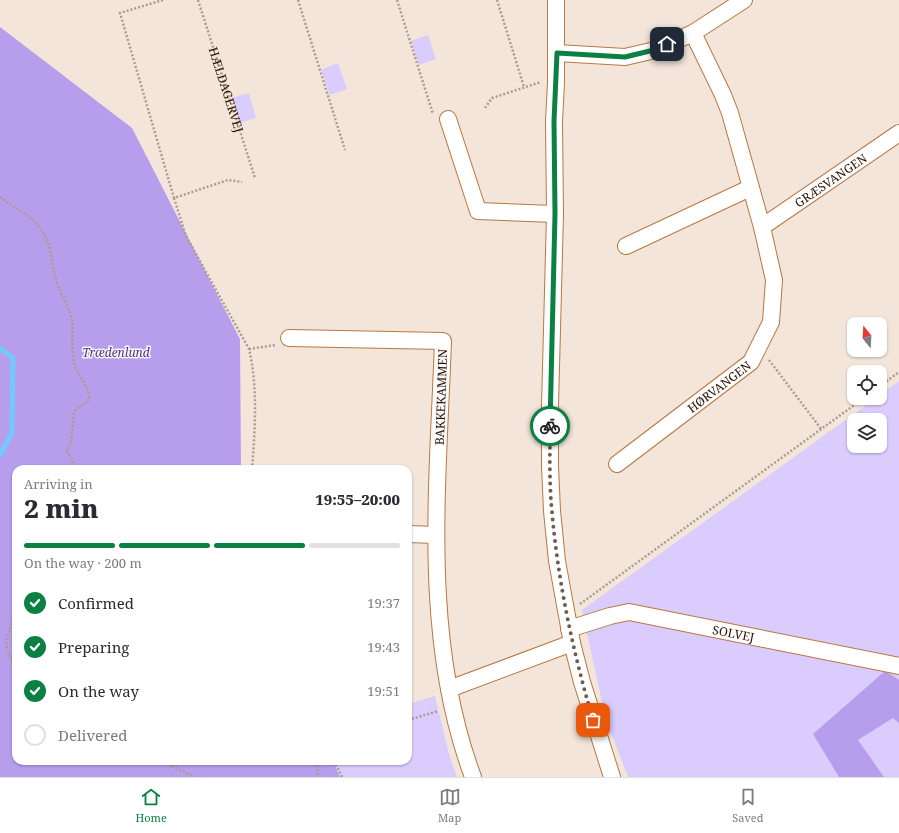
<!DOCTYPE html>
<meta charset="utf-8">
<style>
body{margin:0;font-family:"Noto Serif",serif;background:#f2f2f3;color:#2b2b33;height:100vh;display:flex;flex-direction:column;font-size:15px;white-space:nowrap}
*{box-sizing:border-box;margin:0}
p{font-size:13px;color:#7c7c81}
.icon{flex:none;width:22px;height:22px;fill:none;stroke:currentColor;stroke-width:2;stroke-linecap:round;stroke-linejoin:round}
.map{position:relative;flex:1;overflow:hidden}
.details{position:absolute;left:12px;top:465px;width:400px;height:300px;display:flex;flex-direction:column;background:#fff;border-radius:12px;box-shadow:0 1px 3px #0004}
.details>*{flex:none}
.needle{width:26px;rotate:342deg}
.tools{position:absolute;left:847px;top:317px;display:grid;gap:8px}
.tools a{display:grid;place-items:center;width:40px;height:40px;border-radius:8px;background:#fff;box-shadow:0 1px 3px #0004;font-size:20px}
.pin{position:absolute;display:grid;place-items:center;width:34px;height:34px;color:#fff;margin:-17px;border-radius:8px;box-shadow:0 2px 6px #0006}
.courier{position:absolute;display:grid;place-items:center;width:40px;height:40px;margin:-20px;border:3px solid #0b8043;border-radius:50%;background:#fff;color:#222;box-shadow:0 1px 5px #0007}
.headline em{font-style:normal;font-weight:800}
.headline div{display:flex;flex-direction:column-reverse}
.headline{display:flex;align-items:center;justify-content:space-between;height:68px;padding:0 12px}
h1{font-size:26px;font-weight:800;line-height:30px}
.bar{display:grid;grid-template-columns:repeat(4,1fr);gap:6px 4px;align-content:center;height:48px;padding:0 12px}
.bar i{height:5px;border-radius:3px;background:#e1e1e2}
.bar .on{background:#0b8043}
.bar p{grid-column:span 4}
ol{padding:0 12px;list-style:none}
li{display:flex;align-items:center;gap:12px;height:44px}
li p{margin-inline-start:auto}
li .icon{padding:4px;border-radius:50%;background:#0b8043;color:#fff;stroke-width:4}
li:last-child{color:#7c7c81}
li i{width:22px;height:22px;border:2px solid #e1e1e2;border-radius:50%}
.tab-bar{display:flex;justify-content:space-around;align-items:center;height:56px;border-top:1px solid #e1e1e2;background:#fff;font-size:11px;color:#7c7c81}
.tab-bar a{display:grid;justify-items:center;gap:2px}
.tab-bar .on{color:#0b8043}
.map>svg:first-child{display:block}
.green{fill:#daccfc;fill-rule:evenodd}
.forest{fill:#b69eec}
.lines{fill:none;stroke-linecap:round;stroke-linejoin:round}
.stream{stroke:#73c9ff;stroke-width:5}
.minor-casing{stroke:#b97741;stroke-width:18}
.path{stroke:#ad9b8e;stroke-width:2.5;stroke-dasharray:2 2;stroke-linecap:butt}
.minor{stroke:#fff;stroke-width:16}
.done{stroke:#715c4d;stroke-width:4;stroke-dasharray:0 7.2}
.route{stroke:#0b8043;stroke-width:5}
.labels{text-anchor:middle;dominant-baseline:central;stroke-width:3;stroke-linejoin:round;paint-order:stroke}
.street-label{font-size:12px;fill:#2b1200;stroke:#f5f6f5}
.park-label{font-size:12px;font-style:italic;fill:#55318c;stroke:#f5f6f5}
</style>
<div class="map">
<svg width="899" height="777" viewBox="0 0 899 777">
<rect width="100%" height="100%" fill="#f4e5db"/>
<!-- green -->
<g class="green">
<polygon points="428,35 436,59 419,65 411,41"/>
<polygon points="338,63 347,89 330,95 321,70"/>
<polygon points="249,93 256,118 239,123 232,98"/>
<path d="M899,381V777H628L606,720L582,610L876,398H880V395ZM854,420H880V446H854Z"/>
<polygon points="435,696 449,754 457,777 340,777 333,761 408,761 408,704"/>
</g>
<!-- forest -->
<g class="forest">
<polygon points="0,27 132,128 240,339 241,469 16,469 16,761 333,761 340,777 0,777"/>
<polygon points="885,671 899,680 899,723 893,718 858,740 884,777 839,777 813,734"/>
</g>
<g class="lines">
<!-- stream -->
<polyline class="stream" points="0,348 13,358 12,433 0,455"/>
<!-- minor casing -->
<g class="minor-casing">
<g id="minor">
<polyline points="556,0 556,83 554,121 555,214 550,406 550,466 552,511 557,561 572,643 582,682 612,777"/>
<polyline points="557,53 625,57 655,50 693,33 744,0"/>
<polyline points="448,119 478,211 555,214"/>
<path id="s2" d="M762,227L899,133"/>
<polyline points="626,246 750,188"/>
<path d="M289,338L443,341C438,486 421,638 473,777"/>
<path id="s3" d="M617,464L751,362L771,322L774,280L762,227L730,113L723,95L693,33"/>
<polyline points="408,534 436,535"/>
<path id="s4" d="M569,629L610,616L629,612L899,666"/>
<polyline points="449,689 572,643"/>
</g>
</g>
<!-- path -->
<g class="path">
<polyline points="163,0 120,13 174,198 228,180 242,182"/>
<path id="s1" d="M198,0L255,178"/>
<polyline points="298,0 345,150"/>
<polyline points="397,0 433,114"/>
<polyline points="497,0 524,87"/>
<polyline points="485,108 492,98 541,82"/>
<path d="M0,197C14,208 32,215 42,231C52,246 51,263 56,280C60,294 69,306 72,320C73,326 72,334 72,341C72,348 73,355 74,362C75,373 91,388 89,398C87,405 78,406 74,412L71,443L66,451L71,457L75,469"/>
<path d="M174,198L186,236L249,349C258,387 255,430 252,469"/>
<polyline points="249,349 276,345"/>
<polyline points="769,360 822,430"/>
<polyline points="880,386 899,372"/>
<polyline points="580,604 864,398"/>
<path d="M16,616C8,628 0,655 16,662"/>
<polyline points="408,720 438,711"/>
<polyline points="161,761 195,777"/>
<polyline points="317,761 318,777"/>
<polyline points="334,761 342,777"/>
</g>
<!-- minor -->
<use href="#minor" class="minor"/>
</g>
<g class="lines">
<!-- done -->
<path class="done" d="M550,426C550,455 549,483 552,512C558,582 573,652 593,720"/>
<!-- route -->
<polyline class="route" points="550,426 555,214 554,121 557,53 625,57 654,50 667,44"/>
</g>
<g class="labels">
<!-- street labels -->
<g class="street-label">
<text stroke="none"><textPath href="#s1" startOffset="94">HÆLDAGERVEJ</textPath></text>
<text stroke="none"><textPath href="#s2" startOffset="83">GRÆSVANGEN</textPath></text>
<text stroke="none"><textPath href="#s3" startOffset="128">HØRVANGEN</textPath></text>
<text transform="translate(441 397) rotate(-88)">BAKKEKAMMEN</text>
<text stroke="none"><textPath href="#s4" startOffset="169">SOLVEJ</textPath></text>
</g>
<!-- park labels -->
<g class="park-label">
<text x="116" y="352">Trædenlund</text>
</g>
</g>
</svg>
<div class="tools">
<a><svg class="needle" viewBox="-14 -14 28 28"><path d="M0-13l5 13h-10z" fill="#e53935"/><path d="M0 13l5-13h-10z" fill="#7c7c81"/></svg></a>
<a><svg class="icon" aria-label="locate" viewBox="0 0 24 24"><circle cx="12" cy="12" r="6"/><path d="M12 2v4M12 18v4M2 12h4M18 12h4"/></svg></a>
<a><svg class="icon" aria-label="layers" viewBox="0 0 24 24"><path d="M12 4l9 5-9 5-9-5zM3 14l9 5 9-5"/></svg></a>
</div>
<div class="pin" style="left:593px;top:720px;background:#ea580c"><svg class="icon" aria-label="bag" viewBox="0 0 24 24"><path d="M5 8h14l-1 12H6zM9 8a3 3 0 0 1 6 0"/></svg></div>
<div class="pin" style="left:667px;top:44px;background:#1f2937"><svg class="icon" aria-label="home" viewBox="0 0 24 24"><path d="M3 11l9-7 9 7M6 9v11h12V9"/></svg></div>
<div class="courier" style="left:550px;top:426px"><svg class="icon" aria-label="bike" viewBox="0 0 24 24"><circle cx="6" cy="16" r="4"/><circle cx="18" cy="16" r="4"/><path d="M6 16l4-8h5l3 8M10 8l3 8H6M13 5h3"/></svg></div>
<section class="details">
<div class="headline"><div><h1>2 min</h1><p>Arriving in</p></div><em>19:55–20:00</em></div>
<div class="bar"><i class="on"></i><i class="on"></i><i class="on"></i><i></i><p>On the way · 200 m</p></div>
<ol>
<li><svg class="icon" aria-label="check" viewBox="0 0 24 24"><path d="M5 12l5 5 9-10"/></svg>Confirmed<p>19:37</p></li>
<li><svg class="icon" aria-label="check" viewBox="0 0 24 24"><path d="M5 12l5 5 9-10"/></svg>Preparing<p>19:43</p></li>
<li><svg class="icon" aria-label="check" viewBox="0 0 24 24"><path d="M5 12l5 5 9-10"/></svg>On the way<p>19:51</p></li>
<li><i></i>Delivered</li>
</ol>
</section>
</div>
<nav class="tab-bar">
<a class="on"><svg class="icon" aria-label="home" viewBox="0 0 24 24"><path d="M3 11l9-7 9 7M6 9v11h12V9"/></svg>Home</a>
<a><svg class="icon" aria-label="map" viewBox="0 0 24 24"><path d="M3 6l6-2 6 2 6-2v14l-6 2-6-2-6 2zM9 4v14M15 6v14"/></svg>Map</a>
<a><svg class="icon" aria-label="saved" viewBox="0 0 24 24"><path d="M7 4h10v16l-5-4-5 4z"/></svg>Saved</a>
</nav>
